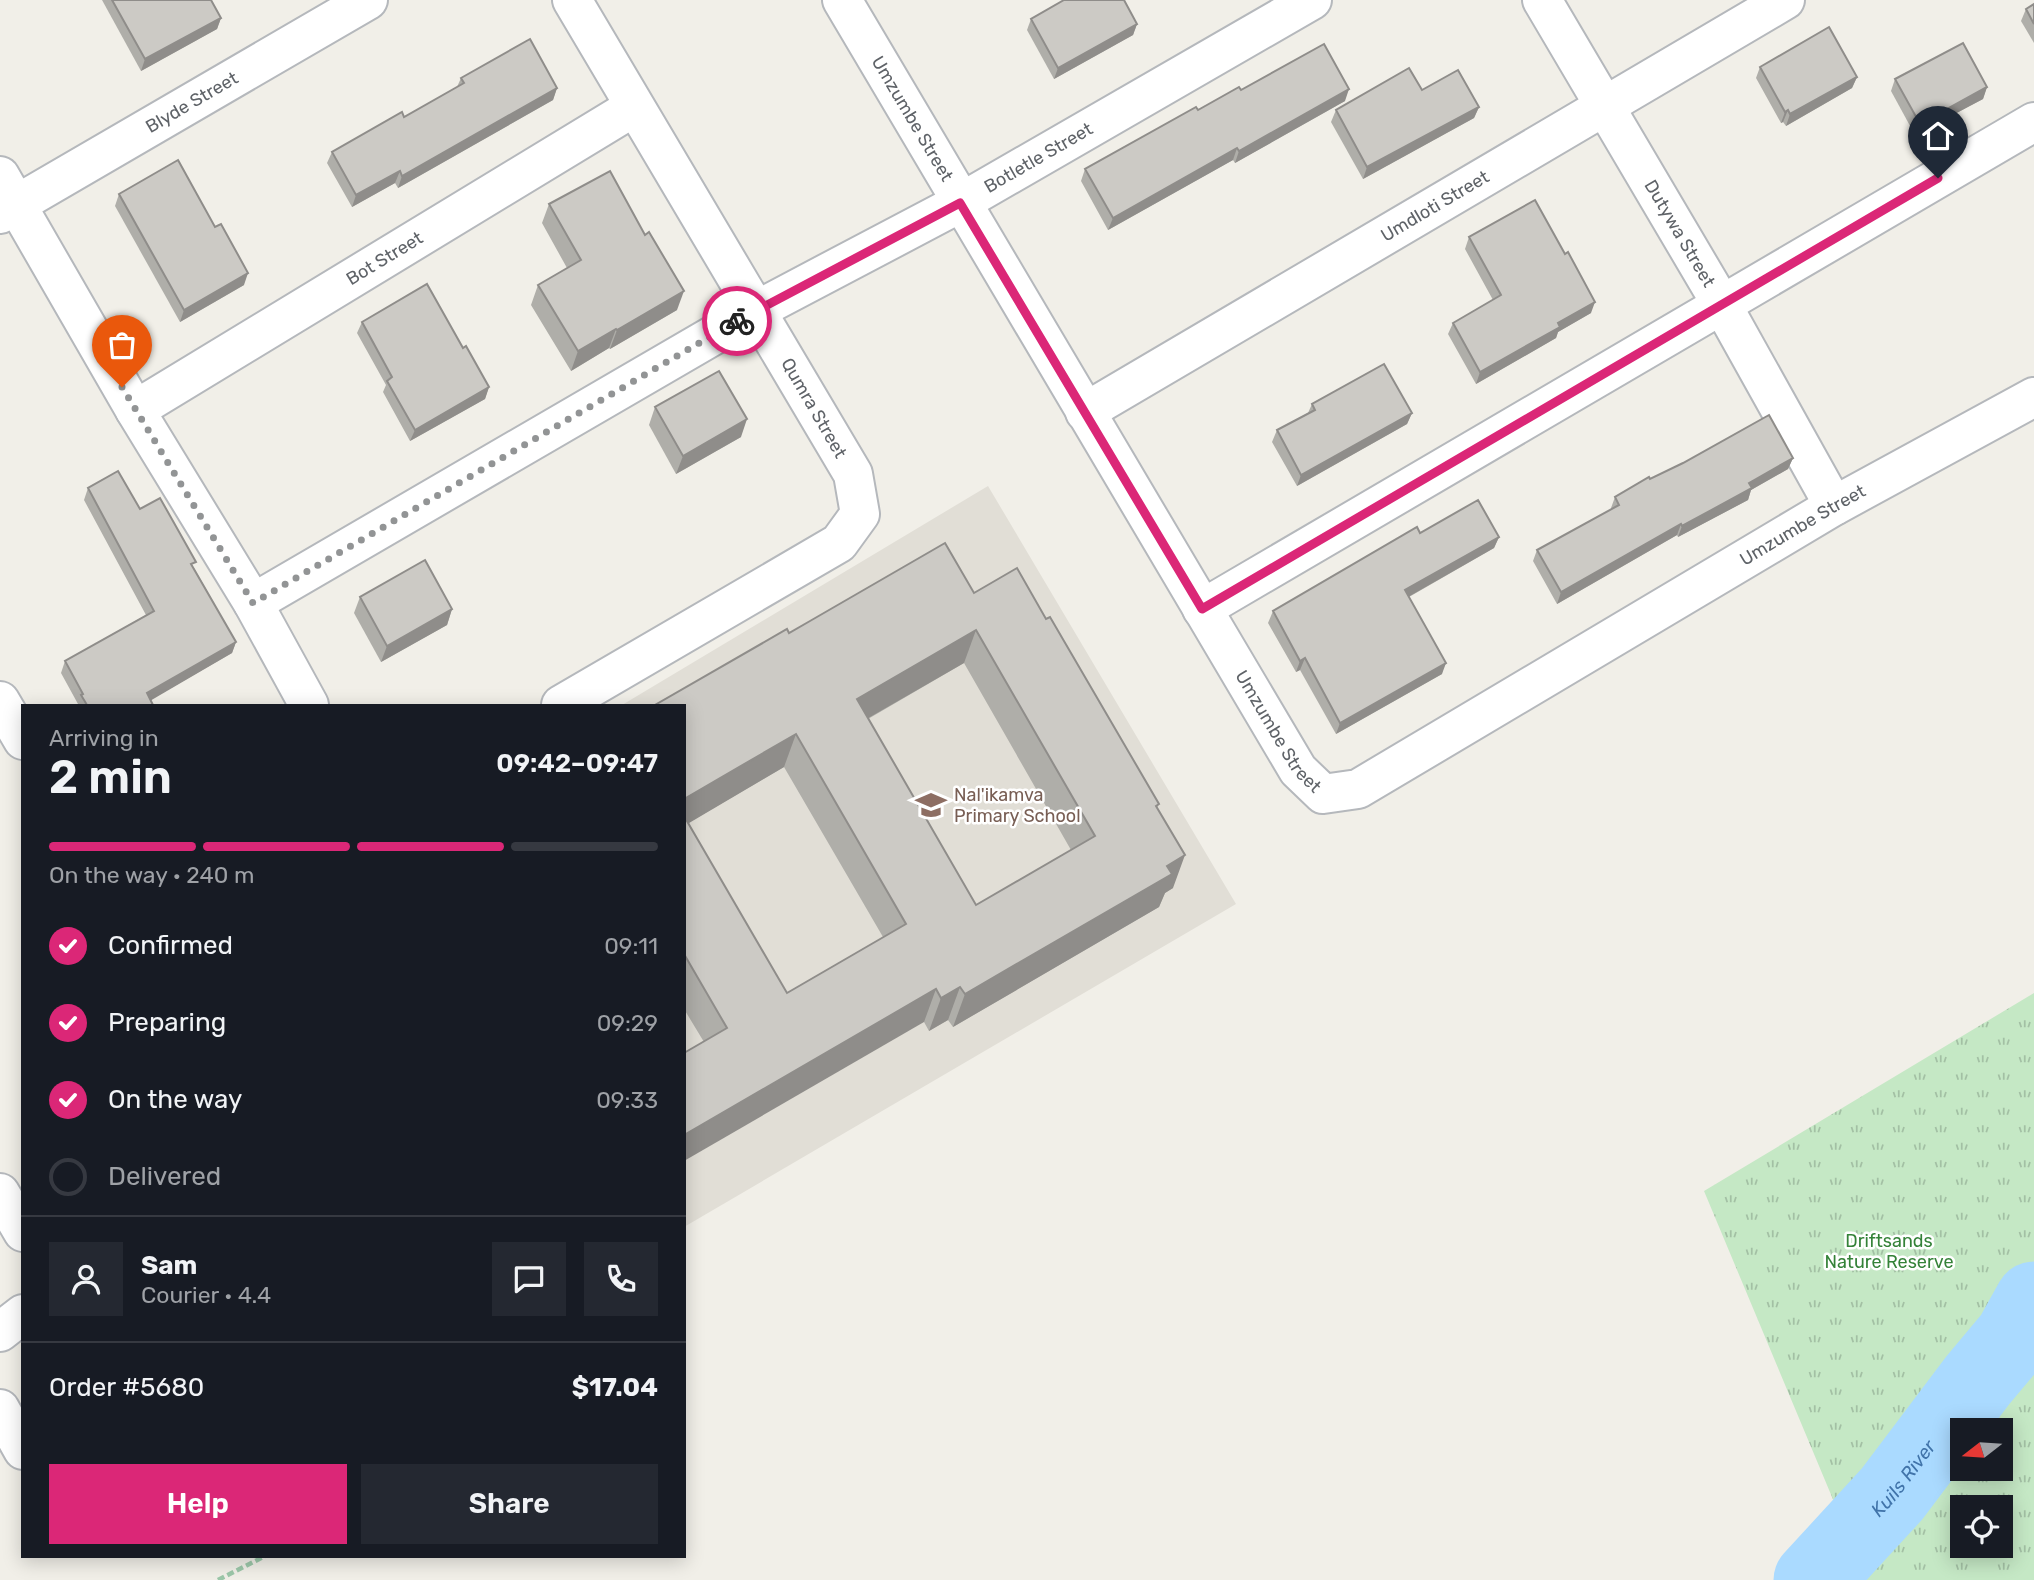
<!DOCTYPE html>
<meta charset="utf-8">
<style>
body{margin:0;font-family:Rubik,sans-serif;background:#242831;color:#f1f3f6;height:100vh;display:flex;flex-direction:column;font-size:26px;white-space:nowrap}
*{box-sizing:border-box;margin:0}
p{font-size:23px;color:#9ea1a6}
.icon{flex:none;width:38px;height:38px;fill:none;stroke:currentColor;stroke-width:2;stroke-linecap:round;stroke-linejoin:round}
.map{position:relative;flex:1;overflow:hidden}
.panel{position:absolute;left:21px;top:704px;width:665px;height:854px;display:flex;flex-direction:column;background:#171b24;border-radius:0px;box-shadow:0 4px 18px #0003}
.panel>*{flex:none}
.needle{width:46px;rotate:253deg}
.fabs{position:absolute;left:1950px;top:1418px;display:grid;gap:14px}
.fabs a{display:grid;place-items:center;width:63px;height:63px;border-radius:0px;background:#171b24;box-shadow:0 4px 18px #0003;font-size:35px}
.pin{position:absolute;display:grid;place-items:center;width:60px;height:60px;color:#fff;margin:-72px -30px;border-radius:50% 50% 50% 0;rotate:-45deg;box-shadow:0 0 7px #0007}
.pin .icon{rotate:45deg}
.courier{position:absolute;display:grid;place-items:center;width:70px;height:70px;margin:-35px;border:5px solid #db2777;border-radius:50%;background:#fff;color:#222;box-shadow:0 2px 9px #0007}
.head em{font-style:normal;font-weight:600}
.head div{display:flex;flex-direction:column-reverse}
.head{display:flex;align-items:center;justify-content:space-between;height:119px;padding:0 28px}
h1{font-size:46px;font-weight:600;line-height:52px}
.bar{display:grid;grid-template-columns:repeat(4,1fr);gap:10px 7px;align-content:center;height:84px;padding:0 28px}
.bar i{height:9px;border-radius:5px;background:#363941}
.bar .current{background:#db2777}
.bar p{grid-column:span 4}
.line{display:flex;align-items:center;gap:18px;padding:0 28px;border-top:2px solid #363941}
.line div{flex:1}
.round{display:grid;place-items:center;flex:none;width:74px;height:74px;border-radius:0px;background:#242831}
ol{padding:0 28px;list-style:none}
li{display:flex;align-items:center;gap:21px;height:77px}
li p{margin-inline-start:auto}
li .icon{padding:7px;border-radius:50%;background:#db2777;color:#fff;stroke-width:4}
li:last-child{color:#9ea1a6}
li i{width:38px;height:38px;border:4px solid #363941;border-radius:50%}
.primary-button{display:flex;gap:14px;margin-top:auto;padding:14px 28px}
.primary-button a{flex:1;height:80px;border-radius:0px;background:#db2777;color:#fff;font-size:28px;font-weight:600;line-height:80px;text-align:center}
.primary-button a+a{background:#242831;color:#f1f3f6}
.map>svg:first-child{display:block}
.education{fill:#e1ded6}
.grass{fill:url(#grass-tufts);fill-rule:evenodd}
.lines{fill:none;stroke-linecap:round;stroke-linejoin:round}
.river{stroke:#aadaff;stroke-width:79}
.minor-casing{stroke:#b5b8bc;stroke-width:42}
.path{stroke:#9cc7a9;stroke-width:4.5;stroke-dasharray:7 3.5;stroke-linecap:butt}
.minor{stroke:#fff;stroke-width:38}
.wall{fill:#afaea9;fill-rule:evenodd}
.shaded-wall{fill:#8f8d8a}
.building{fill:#cccac5;stroke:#8f8d8a;stroke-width:2;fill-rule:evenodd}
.done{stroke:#929495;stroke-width:7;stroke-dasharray:0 12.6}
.route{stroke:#db2777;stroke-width:9}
.labels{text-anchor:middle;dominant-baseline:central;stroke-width:5;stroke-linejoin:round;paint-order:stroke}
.street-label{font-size:18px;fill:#5f6368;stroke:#fff}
.education-label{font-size:18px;fill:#785e54;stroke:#fff;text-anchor:start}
.park-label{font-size:18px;fill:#348238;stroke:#fff}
.water-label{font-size:19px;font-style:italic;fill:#4174aa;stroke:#fff}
</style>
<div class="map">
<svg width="2034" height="1580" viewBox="0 0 2034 1580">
<defs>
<pattern id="grass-tufts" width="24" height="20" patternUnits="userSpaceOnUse" patternTransform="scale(1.75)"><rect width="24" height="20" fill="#c5e8c5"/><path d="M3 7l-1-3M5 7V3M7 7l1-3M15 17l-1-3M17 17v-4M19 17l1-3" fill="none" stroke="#a3c0a4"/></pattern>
</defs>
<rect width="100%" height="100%" fill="#f1efe8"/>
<!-- education -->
<polygon class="education" points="988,486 1236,904 684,1227 684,705 622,705"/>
<!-- grass -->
<path class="grass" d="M2034,993V1580H1813L1850,1540L1704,1191ZM1962,1430H2000V1468H1962ZM1962,1507H2000V1545H1962Z"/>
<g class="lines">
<!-- river -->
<path class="river" id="s1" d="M1813,1580L1892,1494L1978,1380L2014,1337L2034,1301"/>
<!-- minor casing -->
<g class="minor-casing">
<g id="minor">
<path id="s2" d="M842,0L1298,770L1323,794L1358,789L1834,506L2034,397"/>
<path id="s3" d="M1542,0L1722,305L1834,506"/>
<polyline points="0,176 135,410 253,603 309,705"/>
<path id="s4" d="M0,214L368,0"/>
<path id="s5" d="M135,410L634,107"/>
<path id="s6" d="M1085,412L1785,0"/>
<path id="s7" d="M253,603L757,310L960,203L1312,0"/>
<polyline points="1202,609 2034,122"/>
<polyline points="0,701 23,740"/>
<polyline points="561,705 839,543 860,514 853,474 572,0"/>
<polyline points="0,1193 23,1232"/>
<polyline points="0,1332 23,1314"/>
<polyline points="0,1409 23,1450"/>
</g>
</g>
<!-- path -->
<polyline class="path" points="218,1580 265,1556"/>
<!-- minor -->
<use href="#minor" class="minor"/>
</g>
<!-- wall -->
<g class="wall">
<polygon points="102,0 211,0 221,18 217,29 141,71"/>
<polygon points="2034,4 2034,43 2021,21 2026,9"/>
<polygon points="1031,19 1137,24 1133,35 1054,79 1027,30"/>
<polygon points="1760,67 1857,77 1852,88 1786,126 1783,122 1781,123 1756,78"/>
<polygon points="461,78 557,88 553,100 398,188 395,183 352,207 327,163 332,152 404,117 457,87"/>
<polygon points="1895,79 1987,87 1983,99 1915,135 1891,91"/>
<polygon points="1241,90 1345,101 1235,163 1233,160 1108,230 1081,181 1085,169 1198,110"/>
<polygon points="1479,107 1474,118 1363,179 1331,122 1336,110"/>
<polygon points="119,194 215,227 244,285 180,322 115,206"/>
<polygon points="549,204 677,310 610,349 609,348 571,371 531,305 538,285 567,268 542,223"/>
<polygon points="1469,237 1591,313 1558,332 1556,338 1476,384 1448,334 1453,323 1493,300 1465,249"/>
<polygon points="362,322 463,348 489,387 485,399 410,441 383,392 386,385 357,333"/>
<polygon points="1312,404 1412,413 1407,424 1297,486 1272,442 1277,430 1308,413"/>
<polygon points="655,407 741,437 676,474 649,425"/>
<polygon points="1793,458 1788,469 1751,490 1748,500 1678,537 1677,535 1557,604 1533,561 1537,550 1611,510 1611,508 1615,497 1650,479"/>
<polygon points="88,488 140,509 194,568 236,642 232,653 150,700 153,705 77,705 78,704 61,673 65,661 146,615 84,500"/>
<polygon points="1420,533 1499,537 1494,548 1409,597 1442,674 1336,734 1300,670 1296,672 1268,623 1273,611"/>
<path d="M974,593L1046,619L1159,804L1157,808L1173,888L1165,893L1159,907L953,1027L948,1020L929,1031L924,1022L704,1042L684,1009V705L789,633ZM964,663L1071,850L976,905L868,719ZM784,767L883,937L787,993L688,823Z"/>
<polygon points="360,597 452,609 447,625 381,662 354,613"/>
</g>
<!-- shaded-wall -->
<g class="shaded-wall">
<polygon points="221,18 217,29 141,71 145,59"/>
<polygon points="1137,24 1133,35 1054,79 1058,68"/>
<polygon points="1857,77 1852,88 1786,126 1790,114"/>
<polygon points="1987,87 1983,99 1915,135 1920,124"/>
<polygon points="557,88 553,100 398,188 402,176"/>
<polygon points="1349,89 1345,101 1235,163 1239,151"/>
<polygon points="1479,107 1474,118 1363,179 1367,167"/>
<polygon points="1788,110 1783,122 1781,123 1785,112"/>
<polygon points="1237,148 1233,160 1108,230 1113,218"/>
<polygon points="400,171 395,183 352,207 356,195"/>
<polygon points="248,273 244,285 180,322 184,310"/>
<polygon points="684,291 677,310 610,349 617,330"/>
<polygon points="1595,302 1591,313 1558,332 1556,338 1476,384 1480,372 1558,323"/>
<polygon points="616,329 609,348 571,371 578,351"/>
<polygon points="489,387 485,399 410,441 415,430"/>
<polygon points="1412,413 1407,424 1297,486 1301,475"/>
<polygon points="747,419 741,437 676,474 683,456"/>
<polygon points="1793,458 1788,469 1751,490 1748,500 1678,537 1682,526 1749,483"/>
<polygon points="1681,524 1677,535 1557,604 1561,592"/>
<polygon points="1499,537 1494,548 1401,601 1405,590"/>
<polygon points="452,609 447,625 381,662 387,646"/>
<polygon points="976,630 964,663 844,732 857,699"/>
<polygon points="236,642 232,653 143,705 147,693"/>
<polygon points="1305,658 1300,670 1296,672 1300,661"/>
<polygon points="1446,663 1442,674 1336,734 1340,723"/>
<polygon points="796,734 784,767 684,826 684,799"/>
<polygon points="1185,855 1173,888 1165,893 1159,907 953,1027 965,994"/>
<polygon points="960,987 948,1020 929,1031 941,998"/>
<polygon points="936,989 924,1022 684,1161 684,1135"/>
</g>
<!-- building -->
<g class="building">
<polygon points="112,0 211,0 221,18 145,59"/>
<polygon points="1064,0 1124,0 1137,24 1058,68 1031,19"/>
<polygon points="2034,4 2034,24 2026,9"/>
<polygon points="1829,27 1857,77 1790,114 1788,110 1785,112 1760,67"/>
<polygon points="530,39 557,88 402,176 400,171 356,195 332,152 402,112 404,117 464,83 461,78"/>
<polygon points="1963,43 1987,87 1920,124 1895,79"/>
<polygon points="1324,44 1349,89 1239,151 1237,148 1113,218 1085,169 1196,107 1198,110 1239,87 1241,90"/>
<polygon points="1409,68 1422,90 1458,70 1479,107 1367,167 1336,110"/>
<polygon points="178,160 215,227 221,224 248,273 184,310 119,194"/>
<polygon points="610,171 645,235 649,232 684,291 617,330 616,329 578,351 538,285 581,260 549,204"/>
<polygon points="1535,200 1565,254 1568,252 1595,302 1558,323 1560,327 1480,372 1453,323 1501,295 1469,237"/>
<polygon points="427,284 463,348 466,346 489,387 415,430 387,381 392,377 362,322"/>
<polygon points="1384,364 1412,413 1301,475 1277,430 1315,410 1312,404"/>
<polygon points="719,371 747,419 683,456 655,407"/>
<polygon points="1769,415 1793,458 1749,483 1752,488 1682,526 1681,524 1561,592 1537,550 1619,505 1615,497 1649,477 1650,479 1683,463"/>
<polygon points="118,471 140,509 160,498 196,562 191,564 236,642 147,693 153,705 87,705 81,695 83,694 65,661 154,611 88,488"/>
<polygon points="1478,500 1499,537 1405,590 1446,663 1340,723 1305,658 1300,661 1273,611 1417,527 1420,533"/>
<path d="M945,543L974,593L1017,568L1046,619L1050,617L1159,804L1156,806L1185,855L1167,866L1172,874L965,994L960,987L941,998L936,989L684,1135V1053L727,1028L684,954V816L787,993L906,924L796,734L684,799V705H655L787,629L789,633L810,621ZM976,630L1095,836L976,905L857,699Z"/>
<polygon points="425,560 452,609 387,646 360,597"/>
</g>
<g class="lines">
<!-- done -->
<polyline class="done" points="122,387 253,603 737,321"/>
<!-- route -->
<polyline class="route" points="737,321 960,203 1202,609 1938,178"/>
</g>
<!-- icons -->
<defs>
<g id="school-bare" transform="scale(2.415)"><path d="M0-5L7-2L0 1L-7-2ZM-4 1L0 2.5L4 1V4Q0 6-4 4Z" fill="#8d6e63" stroke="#fff" stroke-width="2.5" paint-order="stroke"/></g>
</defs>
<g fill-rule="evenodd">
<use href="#school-bare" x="931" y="805"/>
</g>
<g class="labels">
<!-- street labels -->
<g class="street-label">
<text stroke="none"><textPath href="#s4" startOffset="222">Blyde Street</textPath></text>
<text stroke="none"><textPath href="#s2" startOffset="138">Umzumbe Street</textPath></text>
<text stroke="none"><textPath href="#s7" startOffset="903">Botletle Street</textPath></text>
<text stroke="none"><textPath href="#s6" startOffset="406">Umdloti Street</textPath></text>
<text stroke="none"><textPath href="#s3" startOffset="271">Dutywa Street</textPath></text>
<text stroke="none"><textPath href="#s5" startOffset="292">Bot Street</textPath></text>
<text transform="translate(814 408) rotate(60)">Qumra Street</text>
<text stroke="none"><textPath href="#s2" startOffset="1482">Umzumbe Street</textPath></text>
<text stroke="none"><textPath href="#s2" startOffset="852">Umzumbe Street</textPath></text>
</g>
<!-- education labels -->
<g class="education-label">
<text x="954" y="795">Nal'ikamva<tspan x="954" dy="21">Primary School</tspan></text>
</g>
<!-- park labels -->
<g class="park-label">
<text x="1889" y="1241">Driftsands<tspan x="1889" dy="21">Nature Reserve</tspan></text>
</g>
<!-- water labels -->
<g class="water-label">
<text stroke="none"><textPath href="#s1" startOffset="136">Kuils River</textPath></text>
</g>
</g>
</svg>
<div class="fabs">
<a><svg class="needle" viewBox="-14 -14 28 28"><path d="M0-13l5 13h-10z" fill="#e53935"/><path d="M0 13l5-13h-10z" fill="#9ea1a6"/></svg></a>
<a><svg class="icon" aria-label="locate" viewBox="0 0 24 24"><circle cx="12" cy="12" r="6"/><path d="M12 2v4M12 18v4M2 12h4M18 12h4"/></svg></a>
</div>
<div class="pin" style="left:122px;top:387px;background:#ea580c"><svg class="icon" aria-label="bag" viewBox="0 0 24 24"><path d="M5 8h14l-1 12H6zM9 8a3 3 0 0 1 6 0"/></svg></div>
<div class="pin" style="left:1938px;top:178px;background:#1f2937"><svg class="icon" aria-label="home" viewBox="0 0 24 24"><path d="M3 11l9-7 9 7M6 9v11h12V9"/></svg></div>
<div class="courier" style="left:737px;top:321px"><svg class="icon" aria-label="bike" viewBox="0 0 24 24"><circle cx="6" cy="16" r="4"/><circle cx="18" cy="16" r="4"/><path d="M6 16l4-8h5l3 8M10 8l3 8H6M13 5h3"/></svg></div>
<section class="panel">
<div class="head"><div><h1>2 min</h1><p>Arriving in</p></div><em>09:42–09:47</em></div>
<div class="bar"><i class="current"></i><i class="current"></i><i class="current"></i><i></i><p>On the way · 240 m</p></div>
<ol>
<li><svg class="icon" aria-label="check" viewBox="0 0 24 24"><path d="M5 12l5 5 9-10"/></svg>Confirmed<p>09:11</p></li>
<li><svg class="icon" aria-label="check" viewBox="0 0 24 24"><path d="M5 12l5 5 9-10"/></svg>Preparing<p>09:29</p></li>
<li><svg class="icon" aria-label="check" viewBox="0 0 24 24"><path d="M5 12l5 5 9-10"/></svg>On the way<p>09:33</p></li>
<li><i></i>Delivered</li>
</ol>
<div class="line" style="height:126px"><a class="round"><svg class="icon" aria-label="person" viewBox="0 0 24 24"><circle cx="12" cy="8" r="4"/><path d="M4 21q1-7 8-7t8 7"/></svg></a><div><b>Sam</b><p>Courier · 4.4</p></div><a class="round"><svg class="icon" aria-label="chat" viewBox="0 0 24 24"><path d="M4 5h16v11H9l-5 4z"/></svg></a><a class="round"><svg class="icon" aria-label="phone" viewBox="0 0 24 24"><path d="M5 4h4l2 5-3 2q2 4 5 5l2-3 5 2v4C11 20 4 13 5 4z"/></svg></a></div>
<div class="line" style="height:91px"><div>Order #5680</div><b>$17.04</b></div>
<div class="primary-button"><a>Help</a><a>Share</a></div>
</section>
</div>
